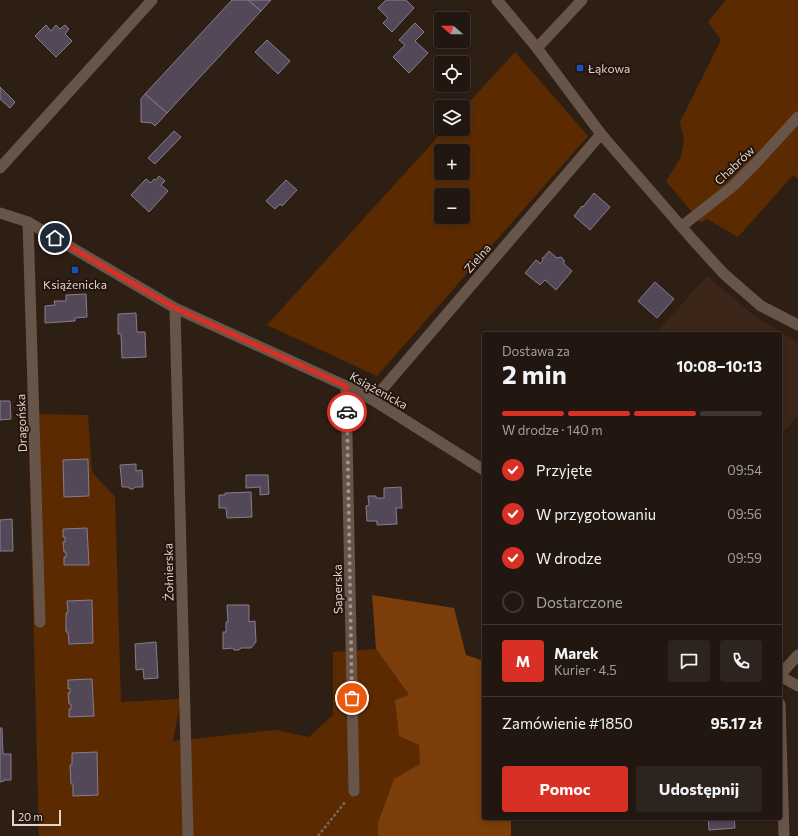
<!DOCTYPE html>
<html lang="pl">
<meta charset="utf-8">
<style>
body{margin:0;font-family:Commissioner,sans-serif;background:#2e241e;color:#f1f3f6;height:100vh;display:flex;flex-direction:column;font-size:15px;white-space:nowrap}
*{box-sizing:border-box;margin:0}
p{font-size:13px;color:#a29f9f}
.icon{flex:none;width:22px;height:22px;fill:none;stroke:currentColor;stroke-width:2;stroke-linecap:round;stroke-linejoin:round}
.map{position:relative;flex:1;overflow:hidden}
.drawer{position:absolute;left:482px;top:332px;width:300px;height:488px;display:flex;flex-direction:column;background:#221710;border-radius:4px;box-shadow:0 2px 6px #0003,0 0 0 1px #3f3630}
.drawer>*{flex:none}
.needle{width:26px;rotate:290deg}
.controls{position:absolute;left:434px;top:12px;display:grid;gap:8px}
.controls a{display:grid;place-items:center;width:36px;height:36px;border-radius:4px;background:#221710;box-shadow:0 2px 6px #0003,0 0 0 1px #3f3630;font-size:20px}
.scale{position:absolute;left:12px;bottom:10px;width:49px;box-sizing:border-box;padding-left:4px;border:2px solid #dfd4ce;border-top:0;font-size:11px;line-height:14px;white-space:nowrap;color:#dfd4ce;-webkit-text-stroke:3px #24150c;paint-order:stroke}
.pin{position:absolute;display:grid;place-items:center;width:34px;height:34px;color:#fff;margin:-17px;border:2px solid #fff;border-radius:50%;box-shadow:0 1px 4px #0007}
.courier{position:absolute;display:grid;place-items:center;width:40px;height:40px;margin:-20px;border:3px solid #d93025;border-radius:50%;background:#fff;color:#222;box-shadow:0 1px 5px #0007}
.summary em{font-style:normal;font-weight:700}
.summary div{display:flex;flex-direction:column-reverse}
.summary{display:flex;align-items:center;justify-content:space-between;height:68px;padding:0 20px}
h1{font-size:26px;font-weight:700;line-height:30px}
.bar{display:grid;grid-template-columns:repeat(4,1fr);gap:6px 4px;align-content:center;height:48px;padding:0 20px}
.bar i{height:5px;border-radius:3px;background:#3f3630}
.bar .active{background:#d93025}
.bar p{grid-column:span 4}
.line{display:flex;align-items:center;gap:10px;padding:0 20px;border-top:1px solid #3f3630}
.line div{flex:1}
.round{display:grid;place-items:center;flex:none;width:42px;height:42px;border-radius:4px;background:#2e241e}
ol{padding:0 20px;list-style:none}
li{display:flex;align-items:center;gap:12px;height:44px}
li p{margin-inline-start:auto}
li .icon{padding:4px;border-radius:50%;background:#d93025;color:#fff;stroke-width:4}
li:last-child{color:#a29f9f}
li i{width:22px;height:22px;border:2px solid #3f3630;border-radius:50%}
.action{display:flex;gap:8px;margin-top:auto;padding:8px 20px}
.action a{flex:1;height:46px;border-radius:4px;background:#d93025;color:#fff;font-size:16px;font-weight:700;line-height:46px;text-align:center}
.action a+a{background:#2e241e;color:#f1f3f6}
.map>svg:first-child{display:block}
.built{fill:#3c2619}
.green{fill:#5c2a01;fill-rule:evenodd}
.forest{fill:#7b3d09}
.building{fill:#534858;stroke:#897c8d}
.lines{fill:none;stroke-linecap:round;stroke-linejoin:round}
.path{stroke:#74675e;stroke-width:2.5;stroke-dasharray:3 2;stroke-linecap:butt}
.minor{stroke:#68554a;stroke-width:11}
.done{stroke:#a1958d;stroke-width:4;stroke-dasharray:0 7.2}
.route{stroke:#d93025;stroke-width:5}
.transit-dot{fill:#1a4fb4;stroke:#24150c;stroke-width:1.5}
.labels{text-anchor:middle;dominant-baseline:central;stroke-width:4;stroke-linejoin:round;paint-order:stroke}
.poi-label{font-size:12px;fill:#dfd4ce;stroke:#24150c;text-anchor:start}
.street-label{font-size:12px;fill:#dfd4ce;stroke:#24150c}
</style>
<div class="map">
<svg width="798" height="836" viewBox="0 0 798 836">
<rect width="100%" height="100%" fill="#2e1f15"/>
<!-- built -->
<polygon class="built" points="707,276 757,318 798,342 798,416 780,436 780,334 655,334"/>
<!-- green -->
<g class="green">
<polygon points="726,0 798,0 798,179 793,175 738,237 707,219 701,223 666,181 681,157 684,140 680,122 721,40 708,22"/>
<path d="M515,52L588,136L377,376L267,325L445,129H463V109ZM441,151H463V173H441ZM441,195H463V217H441Z"/>
<polygon points="28,414 88,415 92,472 115,497 121,702 181,699 173,741 276,730 309,737 333,715 333,652 376,649 409,695 424,770 378,823 378,836 39,836"/>
</g>
<!-- forest -->
<polygon class="forest" points="372,595 454,608 466,655 484,661 484,818 511,818 511,836 378,836 378,823 394,779 420,764 419,745 399,736 395,700 409,695 376,649"/>
<!-- building -->
<g class="building">
<polygon points="232,0 248,0 261,11 167,113 145,94"/>
<polygon points="248,0 271,0 261,11"/>
<polygon points="386,0 406,0 414,8 392,32 383,23 388,18 378,8"/>
<polygon points="415,23 424,32 415,41 428,53 409,73 393,57 405,45 399,40"/>
<polygon points="46,25 51,31 56,25 60,29 65,25 69,29 65,34 72,41 56,57 35,36"/>
<polygon points="267,40 290,61 278,74 255,52"/>
<polygon points="0,87 15,102 10,108 0,99"/>
<polygon points="145,94 167,113 155,126 152,123 141,122 141,99"/>
<polygon points="174,131 181,137 155,164 148,158"/>
<polygon points="159,176 165,181 161,185 168,191 149,212 131,195 146,179 151,183 154,179 156,180"/>
<polygon points="286,180 297,190 282,206 280,204 275,209 266,201"/>
<polygon points="594,193 610,207 590,230 574,216 582,206 583,207"/>
<polygon points="549,251 557,258 561,257 564,260 564,264 572,271 556,290 545,280 540,285 525,273 536,260 539,262 540,264 543,260 542,258 543,258"/>
<polygon points="655,282 674,299 657,318 638,301"/>
<polygon points="86,294 87,317 75,318 75,321 45,323 45,306 55,305 54,301 66,301 66,295"/>
<polygon points="136,313 137,332 145,332 146,357 122,358 121,334 118,334 118,314"/>
<polygon points="0,401 10,401 11,419 0,420"/>
<polygon points="88,459 89,496 64,497 63,460"/>
<polygon points="136,464 136,471 142,470 143,487 135,487 133,489 130,489 128,487 122,487 120,465"/>
<polygon points="246,475 268,475 269,494 260,495 260,487 246,488"/>
<polygon points="401,487 402,508 396,508 397,524 377,525 377,521 367,521 366,506 369,505 368,496 376,496 376,498 384,498 384,488"/>
<polygon points="251,492 252,517 227,518 226,508 219,508 219,495 225,495 225,493"/>
<polygon points="12,519 13,551 0,551 0,520"/>
<polygon points="87,528 89,565 64,565 64,557 66,557 66,552 64,552 63,542 65,542 65,537 63,537 63,529"/>
<polygon points="92,600 93,643 69,644 68,632 66,632 66,613 68,613 67,601"/>
<polygon points="227,605 249,605 249,622 255,621 256,642 251,648 241,648 239,650 234,650 233,648 223,649 223,632 226,632 226,622 228,622"/>
<polygon points="156,642 158,678 144,679 143,669 136,670 135,644"/>
<polygon points="92,679 94,716 69,717 69,709 71,709 71,704 69,704 68,693 70,693 70,688 68,689 68,680"/>
<polygon points="0,728 2,728 3,754 11,754 11,780 4,780 4,781 0,782"/>
<polygon points="97,752 98,795 73,796 73,784 71,784 70,765 72,765 72,753"/>
<polygon points="708,818 734,818 735,828 709,830"/>
</g>
<g class="lines">
<!-- path -->
<polyline class="path" points="318,836 346,801"/>
<!-- minor -->
<g class="minor">
<polyline points="497,0 537,48 601,134 693,240 724,274 761,306 798,325"/>
<polyline points="537,48 582,0"/>
<polyline points="0,168 152,0"/>
<polyline points="0,213 28,222 175,308 346,386 373,400 484,470"/>
<polyline points="28,222 40,622"/>
<polyline points="682,226 732,187 755,164 798,117"/>
<polyline points="175,308 188,836"/>
<polyline points="346,386 354,791"/>
<polyline points="373,400 601,134"/>
<polyline points="780,675 798,655"/>
<polyline points="780,676 798,686"/>
<polyline points="780,704 784,836"/>
</g>
</g>
<g class="lines">
<!-- done -->
<polyline class="done" points="347,412 352,698"/>
<!-- route -->
<polyline class="route" points="55,238 175,308 346,386 347,412"/>
</g>
<!-- markers -->
<g class="transit-dot">
<rect x="576" y="64" width="8" height="8" rx="2"/>
<rect x="71" y="266" width="8" height="8" rx="2"/>
</g>
<g class="labels">
<!-- poi labels -->
<g class="poi-label">
<text x="588" y="68">Łąkowa</text>
<text x="75" y="284" text-anchor="middle">Książenicka</text>
</g>
<!-- street labels -->
<g class="street-label">
<text transform="translate(734 165) rotate(-44)">Chabrów</text>
<text transform="translate(477 258) rotate(-49)">Zielna</text>
<text transform="translate(379 390) rotate(29)">Książenicka</text>
<text transform="translate(21 423) rotate(-92)">Dragońska</text>
<text transform="translate(168 572) rotate(-91)">Żołnierska</text>
<text transform="translate(337 589) rotate(-91)">Saperska</text>
</g>
</g>
</svg>
<div class="controls">
<a><svg class="needle" viewBox="-14 -14 28 28"><path d="M0-13l5 13h-10z" fill="#e53935"/><path d="M0 13l5-13h-10z" fill="#a29f9f"/></svg></a>
<a><svg class="icon" aria-label="locate" viewBox="0 0 24 24"><circle cx="12" cy="12" r="6"/><path d="M12 2v4M12 18v4M2 12h4M18 12h4"/></svg></a>
<a><svg class="icon" aria-label="layers" viewBox="0 0 24 24"><path d="M12 4l9 5-9 5-9-5zM3 14l9 5 9-5"/></svg></a>
<a>+</a>
<a>−</a>
</div>
<div class="scale">20 m</div>
<div class="pin" style="left:352px;top:698px;background:#ea580c"><svg class="icon" aria-label="bag" viewBox="0 0 24 24"><path d="M5 8h14l-1 12H6zM9 8a3 3 0 0 1 6 0"/></svg></div>
<div class="pin" style="left:55px;top:238px;background:#1f2937"><svg class="icon" aria-label="home" viewBox="0 0 24 24"><path d="M3 11l9-7 9 7M6 9v11h12V9"/></svg></div>
<div class="courier" style="left:347px;top:412px"><svg class="icon" aria-label="car" viewBox="0 0 24 24"><path d="M5 17H2v-5l4-1 3-4h7l3 4 3 1v5h-3M9 17h6M6 11h13"/><circle cx="7" cy="17" r="2"/><circle cx="17" cy="17" r="2"/></svg></div>
<section class="drawer">
<div class="summary"><div><h1>2 min</h1><p>Dostawa za</p></div><em>10:08–10:13</em></div>
<div class="bar"><i class="active"></i><i class="active"></i><i class="active"></i><i></i><p>W drodze · 140 m</p></div>
<ol>
<li><svg class="icon" aria-label="check" viewBox="0 0 24 24"><path d="M5 12l5 5 9-10"/></svg>Przyjęte<p>09:54</p></li>
<li><svg class="icon" aria-label="check" viewBox="0 0 24 24"><path d="M5 12l5 5 9-10"/></svg>W przygotowaniu<p>09:56</p></li>
<li><svg class="icon" aria-label="check" viewBox="0 0 24 24"><path d="M5 12l5 5 9-10"/></svg>W drodze<p>09:59</p></li>
<li><i></i>Dostarczone</li>
</ol>
<div class="line" style="height:72px"><b class="round" style="background:#d93025;color:#fff">M</b><div><b>Marek</b><p>Kurier · 4.5</p></div><a class="round"><svg class="icon" aria-label="chat" viewBox="0 0 24 24"><path d="M4 5h16v11H9l-5 4z"/></svg></a><a class="round"><svg class="icon" aria-label="phone" viewBox="0 0 24 24"><path d="M5 4h4l2 5-3 2q2 4 5 5l2-3 5 2v4C11 20 4 13 5 4z"/></svg></a></div>
<div class="line" style="height:52px"><div>Zamówienie #1850</div><b>95.17 zł</b></div>
<div class="action"><a>Pomoc</a><a>Udostępnij</a></div>
</section>
</div>
